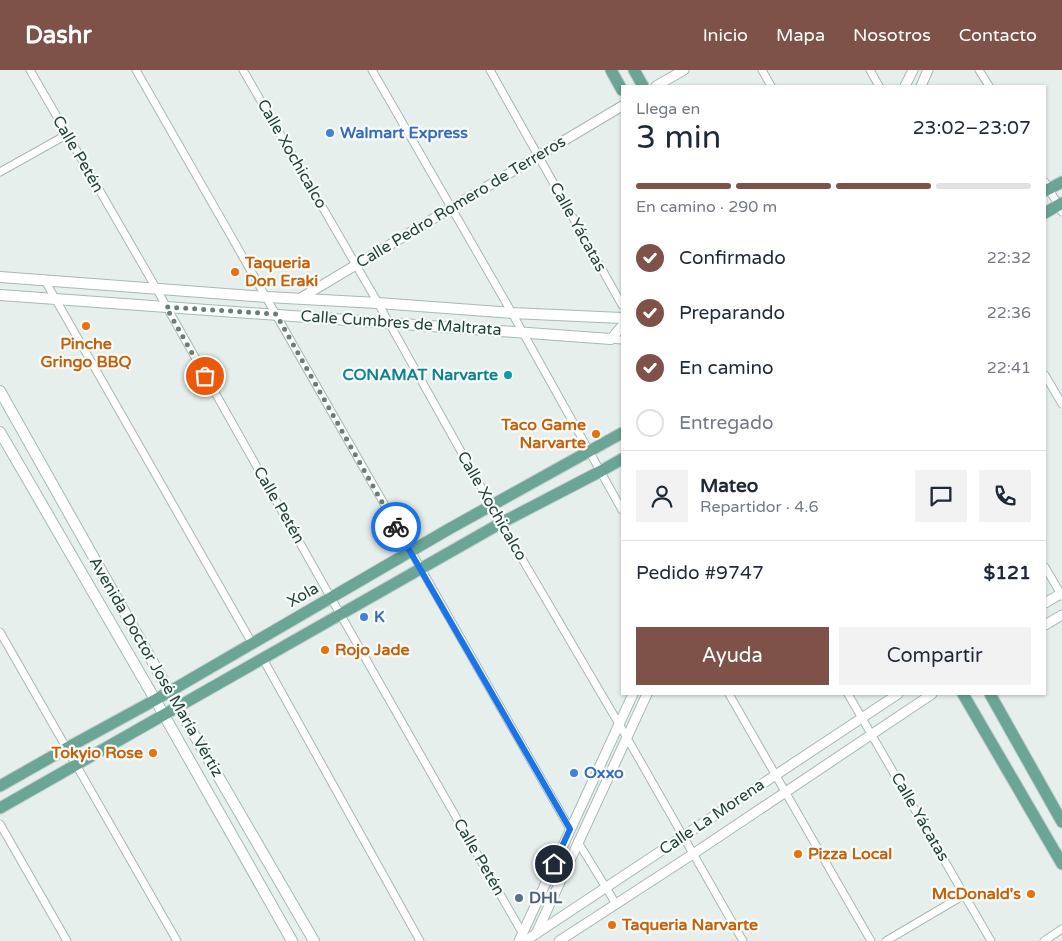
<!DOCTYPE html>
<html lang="es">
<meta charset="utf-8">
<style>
body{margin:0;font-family:"Varela Round",sans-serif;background:#f2f2f3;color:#1f2937;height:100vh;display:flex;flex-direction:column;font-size:19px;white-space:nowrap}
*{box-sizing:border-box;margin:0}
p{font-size:16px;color:#747a83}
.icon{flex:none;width:28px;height:28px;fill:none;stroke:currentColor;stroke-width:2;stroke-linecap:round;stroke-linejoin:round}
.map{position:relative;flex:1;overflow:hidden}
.details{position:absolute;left:621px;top:15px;width:425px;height:610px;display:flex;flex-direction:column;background:#fff;border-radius:0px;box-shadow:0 1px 4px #0004}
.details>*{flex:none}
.pin{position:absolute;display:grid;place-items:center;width:42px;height:42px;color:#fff;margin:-21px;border:2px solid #fff;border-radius:50%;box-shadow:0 1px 5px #0007}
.courier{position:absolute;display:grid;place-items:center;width:50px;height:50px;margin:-25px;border:4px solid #1a73e8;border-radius:50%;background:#fff;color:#222;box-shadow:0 1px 6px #0007}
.summary em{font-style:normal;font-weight:600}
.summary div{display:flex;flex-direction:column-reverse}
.summary{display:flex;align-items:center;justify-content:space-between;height:85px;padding:0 15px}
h1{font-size:32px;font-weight:600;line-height:38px}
.bar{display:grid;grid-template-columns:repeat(4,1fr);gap:8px 5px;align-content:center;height:60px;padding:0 15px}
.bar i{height:6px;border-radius:4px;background:#e0e1e3}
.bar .on{background:#7f5249}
.bar p{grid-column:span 4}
.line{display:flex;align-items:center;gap:12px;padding:0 15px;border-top:1px solid #e0e1e3}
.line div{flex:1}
.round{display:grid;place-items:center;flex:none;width:52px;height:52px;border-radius:0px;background:#f2f2f3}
ol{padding:0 15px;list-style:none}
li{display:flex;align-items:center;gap:15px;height:55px}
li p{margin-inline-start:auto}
li .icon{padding:5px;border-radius:50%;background:#7f5249;color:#fff;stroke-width:4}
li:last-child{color:#747a83}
li i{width:28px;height:28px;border:2px solid #e0e1e3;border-radius:50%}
.action{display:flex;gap:10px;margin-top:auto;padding:10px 15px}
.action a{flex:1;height:58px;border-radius:0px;background:#7f5249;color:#fff;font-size:20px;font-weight:600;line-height:58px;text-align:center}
.action a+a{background:#f2f2f3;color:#1f2937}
header{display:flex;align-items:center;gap:30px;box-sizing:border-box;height:70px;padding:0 25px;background:#7f5249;color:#fff}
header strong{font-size:24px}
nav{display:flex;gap:28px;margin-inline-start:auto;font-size:18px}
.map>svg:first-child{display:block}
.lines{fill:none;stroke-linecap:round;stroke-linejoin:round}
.minor-casing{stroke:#a8b8b2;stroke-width:9}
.tertiary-casing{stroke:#a8b8b2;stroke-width:11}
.secondary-casing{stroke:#a4bbb3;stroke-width:12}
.primary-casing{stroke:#c2cac8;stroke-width:13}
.minor{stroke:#fff;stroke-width:7}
.tertiary{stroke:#fff;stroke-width:9}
.secondary{stroke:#fff;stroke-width:10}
.primary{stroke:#6aa596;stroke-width:11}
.done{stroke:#687f78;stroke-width:5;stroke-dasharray:0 9}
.route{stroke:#1a73e8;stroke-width:6}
.shop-dot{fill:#3f7fe0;stroke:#f7fbf9;stroke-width:2}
.food-dot{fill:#e8710a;stroke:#f7fbf9;stroke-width:2}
.culture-dot{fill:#0f9aa8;stroke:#f7fbf9;stroke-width:2}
.service-dot{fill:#5c6f8a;stroke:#f7fbf9;stroke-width:2}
.labels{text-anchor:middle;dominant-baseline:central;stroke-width:4.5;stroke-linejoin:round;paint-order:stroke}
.shop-label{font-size:16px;font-weight:bold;fill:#366cbe;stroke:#f7fbf9;text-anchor:start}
.street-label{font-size:16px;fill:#24423a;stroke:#f7fbf9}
.food-label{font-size:16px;font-weight:bold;fill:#c56008;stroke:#f7fbf9;text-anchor:start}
.culture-label{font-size:16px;font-weight:bold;fill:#0d838f;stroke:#f7fbf9;text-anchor:end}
.service-label{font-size:16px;font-weight:bold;fill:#4e5e75;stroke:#f7fbf9;text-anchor:start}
</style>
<header>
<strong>Dashr</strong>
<nav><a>Inicio</a><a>Mapa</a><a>Nosotros</a><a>Contacto</a></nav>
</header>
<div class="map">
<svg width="1062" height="871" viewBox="0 0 1062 871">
<rect width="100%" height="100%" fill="#e6efeb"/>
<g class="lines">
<!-- minor casing -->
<g class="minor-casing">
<g id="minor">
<polyline points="30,0 156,218 331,528 524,866"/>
<path d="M136,0C281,253 425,507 570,759"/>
<polyline points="243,0 378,233 501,453 619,654 743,871"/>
<polyline points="372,0 512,243 622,440"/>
<polyline points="490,0 622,235"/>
<polyline points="762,0 771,16"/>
<polyline points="870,0 879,16"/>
<polyline points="979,0 989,16"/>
<polyline points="0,102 66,65"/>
<polyline points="1045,112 1062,142"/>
<polyline points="44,209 252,573"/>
<polyline points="611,269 622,270"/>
<polyline points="1045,305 1062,334"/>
<polyline points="1045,497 1062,526"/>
<polyline points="0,562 177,871"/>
<polyline points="263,589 420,871"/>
<polyline points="729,624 871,871"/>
<polyline points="848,624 991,871"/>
<polyline points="0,754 67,871"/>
<polyline points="578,772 616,834"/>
<polyline points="886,871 964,825"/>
<polyline points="1044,871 1062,859"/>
</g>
</g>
<!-- tertiary casing -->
<g class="tertiary-casing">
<g id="tertiary">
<polyline points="656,16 684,0"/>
<polyline points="905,16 913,0"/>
<polyline points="921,16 928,0"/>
<polyline points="299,229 622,36"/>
<polyline points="611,269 622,256"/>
<polyline points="1045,533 1062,523"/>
<polyline points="1045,555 1062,545"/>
<polyline points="536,864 647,624"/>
<polyline points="519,871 633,624"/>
<polyline points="525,871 898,624"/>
<polyline points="559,871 693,784 932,624"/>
</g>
</g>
<!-- secondary casing -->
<g class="secondary-casing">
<g id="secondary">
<polyline points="0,207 267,227 378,233 512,243 622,248"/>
<polyline points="0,225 611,269"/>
<polyline points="0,321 178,637 314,871"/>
<polyline points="0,362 160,638 292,871"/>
</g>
</g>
<!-- primary casing -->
<g class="primary-casing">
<g id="primary">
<polyline points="611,0 622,20"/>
<polyline points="634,0 643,16"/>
<polyline points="1045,121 1062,112"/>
<polyline points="1045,143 1062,133"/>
<polyline points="963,624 1062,794"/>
<polyline points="990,624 1062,752"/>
<polyline points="0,716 67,678 155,630 449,459 622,363"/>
<polyline points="0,738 501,453 601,401 622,389"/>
</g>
</g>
<!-- minor -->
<use href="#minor" class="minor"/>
<!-- tertiary -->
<use href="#tertiary" class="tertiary"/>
<!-- secondary -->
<use href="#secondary" class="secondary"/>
<!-- primary -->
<use href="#primary" class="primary"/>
</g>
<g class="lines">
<!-- done -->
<polyline class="done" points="205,306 166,237 276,244 396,457"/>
<!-- route -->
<polyline class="route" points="396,457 570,759 554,794"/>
</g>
<!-- markers -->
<g class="shop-dot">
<circle cx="330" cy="63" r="5"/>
<circle cx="364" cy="547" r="5"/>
<circle cx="574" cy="703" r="5"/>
</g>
<g class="food-dot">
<circle cx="235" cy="202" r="5"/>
<circle cx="86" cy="256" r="5"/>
<circle cx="596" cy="364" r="5"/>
<circle cx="325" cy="580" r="5"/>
<circle cx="153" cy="683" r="5"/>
<circle cx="798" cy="784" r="5"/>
<circle cx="1031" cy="824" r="5"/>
<circle cx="612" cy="855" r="5"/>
</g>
<circle class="culture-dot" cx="508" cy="305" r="5"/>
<circle class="service-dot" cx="519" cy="828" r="5"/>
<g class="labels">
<!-- shop labels -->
<g class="shop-label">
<text x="340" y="63">Walmart Express</text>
<text x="374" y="547">K</text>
<text x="584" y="703">Oxxo</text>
</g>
<!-- street labels -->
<g class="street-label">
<text transform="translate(78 84) rotate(60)">Calle Petén</text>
<text transform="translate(292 84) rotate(60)">Calle Xochicalco</text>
<text transform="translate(461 132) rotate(-31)">Calle Pedro Romero de Terreros</text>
<text transform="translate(578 157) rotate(61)">Calle Yácatas</text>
<text transform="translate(401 253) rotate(4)">Calle Cumbres de Maltrata</text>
<text transform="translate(279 435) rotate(60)">Calle Petén</text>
<text transform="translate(492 436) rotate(60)">Calle Xochicalco</text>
<text transform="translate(303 525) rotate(-30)">Xola</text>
<text transform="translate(156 597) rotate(60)">Avenida Doctor José María Vértiz</text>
<text transform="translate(712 747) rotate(-34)">Calle La Morena</text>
<text transform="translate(920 747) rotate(60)">Calle Yácatas</text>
<text transform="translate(479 787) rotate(60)">Calle Petén</text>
</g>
<!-- food labels -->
<g class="food-label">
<text x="245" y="193">Taqueria<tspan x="245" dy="18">Don Eraki</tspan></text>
<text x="86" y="274" text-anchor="middle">Pinche<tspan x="86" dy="18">Gringo BBQ</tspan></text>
<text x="586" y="355" text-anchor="end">Taco Game<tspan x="586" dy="18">Narvarte</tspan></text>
<text x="335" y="580">Rojo Jade</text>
<text x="143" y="683" text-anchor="end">Tokyio Rose</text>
<text x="808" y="784">Pizza Local</text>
<text x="1021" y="824" text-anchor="end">McDonald's</text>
<text x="622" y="855">Taqueria Narvarte</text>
</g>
<!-- culture labels -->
<g class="culture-label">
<text x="498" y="305">CONAMAT Narvarte</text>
</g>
<!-- service labels -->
<g class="service-label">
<text x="529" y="828">DHL</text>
</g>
</g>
</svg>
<div class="pin" style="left:205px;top:306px;background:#ea580c"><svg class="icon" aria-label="bag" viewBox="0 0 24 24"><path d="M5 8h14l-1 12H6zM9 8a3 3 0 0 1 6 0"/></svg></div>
<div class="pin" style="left:554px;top:794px;background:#1f2937"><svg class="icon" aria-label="home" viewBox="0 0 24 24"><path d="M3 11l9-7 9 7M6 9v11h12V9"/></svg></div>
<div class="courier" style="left:396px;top:457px"><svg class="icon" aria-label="bike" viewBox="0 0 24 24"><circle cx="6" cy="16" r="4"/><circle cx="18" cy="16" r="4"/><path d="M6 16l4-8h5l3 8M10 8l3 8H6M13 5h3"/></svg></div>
<section class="details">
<div class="summary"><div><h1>3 min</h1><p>Llega en</p></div><em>23:02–23:07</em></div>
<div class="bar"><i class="on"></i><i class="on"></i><i class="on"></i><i></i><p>En camino · 290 m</p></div>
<ol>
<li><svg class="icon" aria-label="check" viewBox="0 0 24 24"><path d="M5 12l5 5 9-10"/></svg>Confirmado<p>22:32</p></li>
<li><svg class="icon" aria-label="check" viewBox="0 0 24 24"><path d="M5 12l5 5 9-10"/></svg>Preparando<p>22:36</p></li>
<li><svg class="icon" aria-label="check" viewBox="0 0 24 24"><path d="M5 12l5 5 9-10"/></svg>En camino<p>22:41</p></li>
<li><i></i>Entregado</li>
</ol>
<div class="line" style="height:90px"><a class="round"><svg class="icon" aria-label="person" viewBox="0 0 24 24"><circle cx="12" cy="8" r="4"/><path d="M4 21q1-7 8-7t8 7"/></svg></a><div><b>Mateo</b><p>Repartidor · 4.6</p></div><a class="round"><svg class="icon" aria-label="chat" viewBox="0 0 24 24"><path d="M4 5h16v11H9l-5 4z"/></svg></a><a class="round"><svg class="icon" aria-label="phone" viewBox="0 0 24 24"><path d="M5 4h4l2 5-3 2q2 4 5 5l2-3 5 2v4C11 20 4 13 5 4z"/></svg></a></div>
<div class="line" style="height:65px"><div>Pedido #9747</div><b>$121</b></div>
<div class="action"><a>Ayuda</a><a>Compartir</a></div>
</section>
</div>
